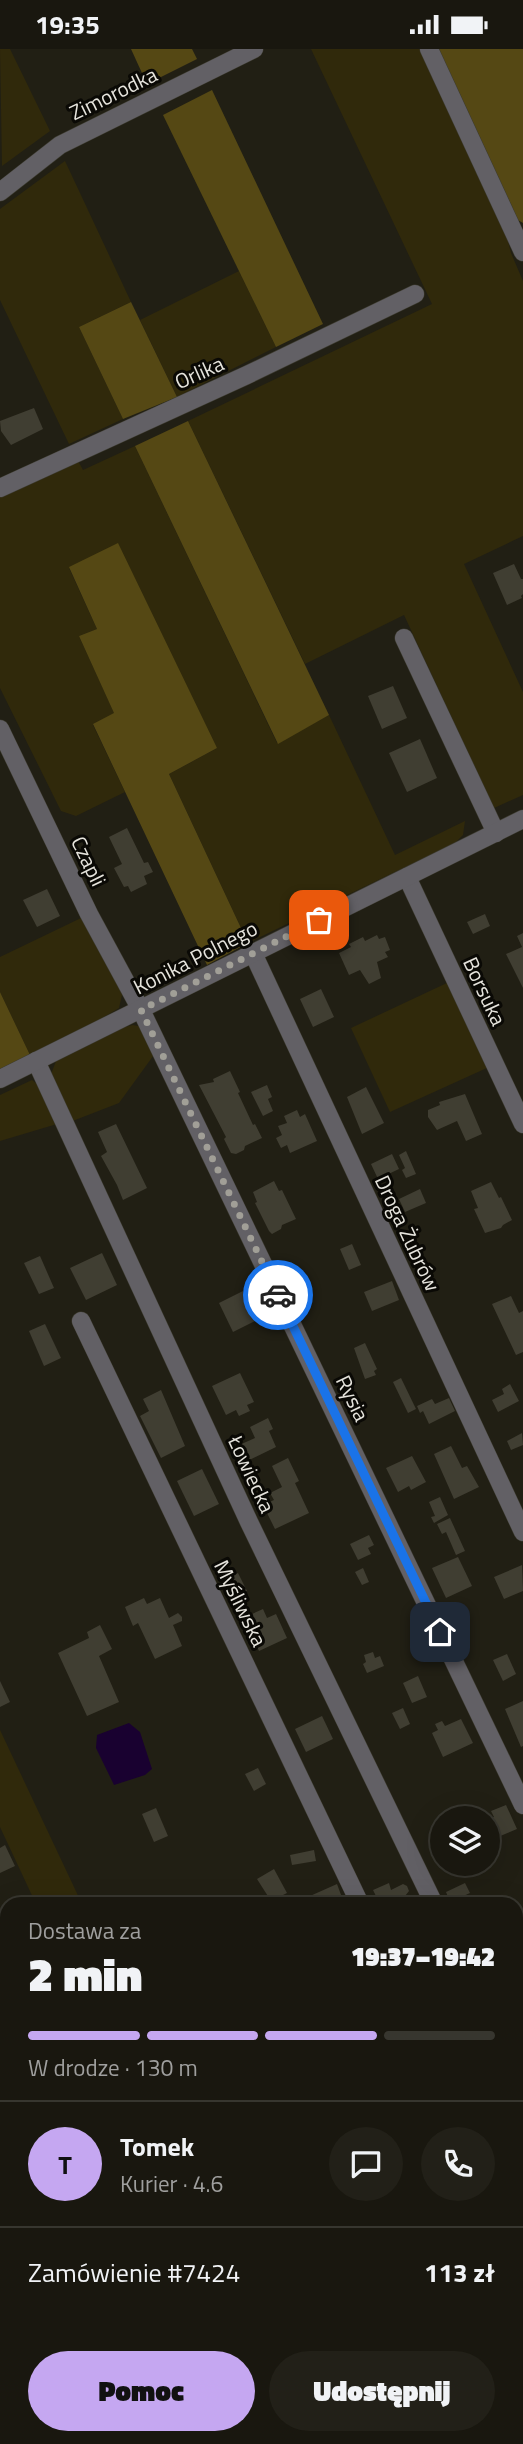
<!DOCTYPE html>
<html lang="pl">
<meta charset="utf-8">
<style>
body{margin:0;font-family:"Titillium Web",sans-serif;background:#222018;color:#f1f3f6;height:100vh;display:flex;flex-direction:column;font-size:26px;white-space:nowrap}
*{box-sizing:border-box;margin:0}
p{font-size:23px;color:#9f9f9e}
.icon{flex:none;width:38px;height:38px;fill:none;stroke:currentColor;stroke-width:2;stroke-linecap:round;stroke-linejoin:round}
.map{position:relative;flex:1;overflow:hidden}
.details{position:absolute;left:0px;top:1848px;width:523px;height:548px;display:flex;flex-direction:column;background:#19170f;border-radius:21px 21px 0 0;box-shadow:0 7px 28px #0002,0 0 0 2px #37362f}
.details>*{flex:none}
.controls{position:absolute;left:430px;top:1757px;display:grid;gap:14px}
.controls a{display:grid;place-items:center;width:70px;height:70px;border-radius:50%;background:#19170f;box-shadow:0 7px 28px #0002,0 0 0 2px #37362f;font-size:35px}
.pin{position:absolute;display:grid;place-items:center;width:60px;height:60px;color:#fff;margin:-30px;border-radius:14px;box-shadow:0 4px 10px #0006}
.courier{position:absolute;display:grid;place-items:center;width:70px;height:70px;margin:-35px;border:5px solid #1a73e8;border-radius:50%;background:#fff;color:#222;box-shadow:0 2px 9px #0007}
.headline em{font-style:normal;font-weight:800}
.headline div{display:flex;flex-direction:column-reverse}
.headline{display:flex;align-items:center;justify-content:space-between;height:119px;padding:0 28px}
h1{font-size:46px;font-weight:800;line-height:52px}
.bar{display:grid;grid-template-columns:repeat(4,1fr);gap:10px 7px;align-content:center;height:84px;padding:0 28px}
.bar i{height:9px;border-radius:5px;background:#37362f}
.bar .on{background:#c5a7f1}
.bar p{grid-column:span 4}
.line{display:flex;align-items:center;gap:18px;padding:0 28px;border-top:2px solid #37362f}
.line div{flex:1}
.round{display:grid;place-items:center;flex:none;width:74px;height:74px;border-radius:37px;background:#222018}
.cta{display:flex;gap:14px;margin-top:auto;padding:14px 28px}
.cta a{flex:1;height:80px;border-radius:42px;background:#c5a7f1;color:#111;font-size:28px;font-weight:800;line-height:80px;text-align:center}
.cta a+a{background:#222018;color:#f1f3f6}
.status{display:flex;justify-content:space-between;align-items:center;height:49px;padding:0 35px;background:#19170f;direction:ltr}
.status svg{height:19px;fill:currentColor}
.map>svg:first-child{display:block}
.green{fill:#30290b}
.forest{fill:#554814}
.water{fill:#190130}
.building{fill:#403e32}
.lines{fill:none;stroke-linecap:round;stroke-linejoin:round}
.minor-casing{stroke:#3d3b30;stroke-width:19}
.major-casing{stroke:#3d3b30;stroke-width:19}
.minor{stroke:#626065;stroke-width:18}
.major{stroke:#a6a2ad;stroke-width:18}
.done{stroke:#a19f97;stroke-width:7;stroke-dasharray:0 12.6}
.route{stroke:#1a73e8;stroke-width:9}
.labels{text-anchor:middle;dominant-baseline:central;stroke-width:6;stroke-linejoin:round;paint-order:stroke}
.street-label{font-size:21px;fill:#e6e4dd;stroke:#0a0905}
</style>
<div class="status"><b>19:35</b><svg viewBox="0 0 49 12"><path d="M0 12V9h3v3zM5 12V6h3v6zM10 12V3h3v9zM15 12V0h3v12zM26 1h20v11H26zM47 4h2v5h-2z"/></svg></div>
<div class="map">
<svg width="523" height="2395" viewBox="0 0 523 2395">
<rect width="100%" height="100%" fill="#211f14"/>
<!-- green -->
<g class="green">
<polygon points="0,0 10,0 50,82 2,117"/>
<polygon points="311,0 420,0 504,176 511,204 523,232 523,487 464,515 523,643 523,746 494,759 404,566 305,615 188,372 432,255"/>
<polygon points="65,112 131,253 79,278 123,370 69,395 0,251 0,160"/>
<polygon points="239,222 276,298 177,348 140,271"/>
<polygon points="135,397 277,694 329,666 395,806 465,772 463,786 455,794 248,894 169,725 217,699 69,519 97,580 79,587 115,665 93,676 125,743 76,767 61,762 0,639 0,447 77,410 83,421"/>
<polygon points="81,869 121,937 122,946 119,959 74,986 30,1006 0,943 0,908"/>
<polygon points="449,933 489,1018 390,1063 351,979"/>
<polygon points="133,976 143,978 156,1003 119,1054 70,1073 50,1028 56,1012 121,979"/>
<polygon points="32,1031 38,1036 57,1075 0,1092 0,1046"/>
<polygon points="0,1681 82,1855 36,1855 0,1778"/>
<polygon points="0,1945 7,1953 7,2000 0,2002"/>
</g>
<!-- forest -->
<g class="forest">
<polygon points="131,0 192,0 197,10 147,35"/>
<polygon points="436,0 523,0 523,174 516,170"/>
<polygon points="212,41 323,275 276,298 163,66"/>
<polygon points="131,253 177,348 123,370 79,278"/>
<polygon points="188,372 329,666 278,695 135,397"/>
<polygon points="118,494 217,699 169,725 248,894 207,916 93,675 114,664 79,587 97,580 69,518"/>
<polygon points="0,943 30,1006 0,1020"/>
<polygon points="517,1945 523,1973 523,2157 516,2153"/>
<polygon points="7,2203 7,2304 0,2309 0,2207"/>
</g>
<!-- water -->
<polygon class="water" points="129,1674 140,1683 152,1720 145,1726 114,1736 96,1699 97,1686"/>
<!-- building -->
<g class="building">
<polygon points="34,359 43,380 11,396 1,382 0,372"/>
<polygon points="514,515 521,530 523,530 523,545 521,547 522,549 507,556 493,524"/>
<polygon points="393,637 407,669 382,680 368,647"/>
<polygon points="420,690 437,729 407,743 389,704"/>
<polygon points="127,779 144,814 148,813 153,823 144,827 147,835 131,843 128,837 124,838 114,819 122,815 109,788"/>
<polygon points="47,840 60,867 37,878 23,851"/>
<polygon points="485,865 490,877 473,885 467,873"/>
<polygon points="523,884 523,939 506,905 522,898 517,887"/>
<polygon points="377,886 379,890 385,888 390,901 385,903 388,908 377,913 381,929 369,935 360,921 349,926 339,904 351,898 349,895 363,888 365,892"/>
<polygon points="321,940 334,968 313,978 300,950"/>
<polygon points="230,1022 240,1043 238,1044 253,1076 255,1075 262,1089 245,1097 244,1101 236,1105 231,1104 224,1090 226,1088 199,1036 214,1033 213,1030"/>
<polygon points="267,1036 272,1048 268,1050 273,1062 263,1067 251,1043"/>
<polygon points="366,1038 384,1074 362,1085 347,1048"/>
<polygon points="465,1045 482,1085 466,1092 457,1072 437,1081 428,1068 428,1061 440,1056 439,1053"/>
<polygon points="297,1061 300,1068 305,1065 317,1092 290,1104 287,1096 281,1099 276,1089 282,1086 278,1077 287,1074 284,1067"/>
<polygon points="116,1075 147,1139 123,1151 117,1136 101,1107 107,1103 98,1083"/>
<polygon points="406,1102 416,1125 406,1129 402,1121 405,1119 399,1106"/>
<polygon points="392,1105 399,1120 378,1130 371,1115"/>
<polygon points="274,1132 279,1142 282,1141 296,1170 282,1176 281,1180 272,1185 269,1182 255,1154 257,1153 253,1143"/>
<polygon points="491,1133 499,1149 501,1148 512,1171 503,1176 501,1179 485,1184 474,1160 478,1159 471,1142"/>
<polygon points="420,1140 426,1154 405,1163 399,1150"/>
<polygon points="352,1195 361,1216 349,1221 340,1200"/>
<polygon points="102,1204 117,1236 86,1251 70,1219"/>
<polygon points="40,1207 54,1239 39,1245 24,1214"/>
<polygon points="392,1232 399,1251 372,1262 364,1243"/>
<polygon points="243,1242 257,1271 233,1283 219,1254"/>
<polygon points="511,1247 519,1264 523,1262 523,1303 516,1306 492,1255"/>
<polygon points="45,1275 61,1309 44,1317 29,1282"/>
<polygon points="365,1294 377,1320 374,1322 376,1326 365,1330 354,1299"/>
<polygon points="240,1324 254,1353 247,1356 250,1362 239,1367 236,1361 226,1366 212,1337"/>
<polygon points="401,1329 416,1360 408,1364 393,1333"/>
<polygon points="510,1335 519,1352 498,1363 492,1351 504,1345 502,1340"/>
<polygon points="161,1341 185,1397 161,1409 140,1367 149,1362 143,1350"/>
<polygon points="449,1349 455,1362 429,1375 423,1362 420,1364 417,1357 432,1350 435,1355"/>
<polygon points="268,1369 273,1380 269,1382 276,1398 245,1413 237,1397 255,1389 250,1378"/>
<polygon points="522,1384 523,1396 511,1401 507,1392"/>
<polygon points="451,1397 462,1419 467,1417 479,1438 454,1450 434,1405"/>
<polygon points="412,1407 426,1433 411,1441 409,1437 398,1443 386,1419"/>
<polygon points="288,1409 299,1432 295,1434 309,1464 275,1480 263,1456 274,1451 270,1444 282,1438 272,1417"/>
<polygon points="202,1420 219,1455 194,1467 177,1432"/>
<polygon points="440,1448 448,1466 434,1474 431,1468 435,1467 429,1453"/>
<polygon points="450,1469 465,1502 456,1506 446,1483 442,1485 437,1475"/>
<polygon points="369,1486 374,1496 368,1499 371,1505 358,1511 350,1495"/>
<polygon points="458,1508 472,1537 446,1549 432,1519"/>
<polygon points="522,1516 523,1542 504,1550 494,1528"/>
<polygon points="363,1519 369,1533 362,1536 355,1523"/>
<polygon points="238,1524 247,1542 234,1549 225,1530"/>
<polygon points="144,1549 147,1555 160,1549 169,1569 178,1564 182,1568 182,1572 173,1576 182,1597 155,1610 138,1574 133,1577 125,1558"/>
<polygon points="263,1560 267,1569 276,1565 287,1589 259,1602 248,1577 256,1574 252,1565"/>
<polygon points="100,1576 112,1600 99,1607 119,1653 87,1667 58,1604 89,1589 87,1583"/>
<polygon points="373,1603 375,1609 380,1607 384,1617 367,1624 363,1615 366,1613 364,1606"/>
<polygon points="507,1605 516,1625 503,1632 493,1611"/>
<polygon points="418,1627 427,1648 412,1654 403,1634"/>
<polygon points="0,1632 10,1653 0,1658"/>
<polygon points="523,1652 523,1697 521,1698 505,1660"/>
<polygon points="403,1659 410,1675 400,1680 392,1664"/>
<polygon points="322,1667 333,1690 306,1703 295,1680"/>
<polygon points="461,1670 473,1694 443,1708 432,1684 438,1681 435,1675 442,1672 445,1677"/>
<polygon points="258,1719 266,1735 254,1742 245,1725"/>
<polygon points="506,1756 517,1780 488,1792 488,1770 494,1768 491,1762"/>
<polygon points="156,1759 168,1787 154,1793 142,1765"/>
<polygon points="5,1796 15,1817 0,1824 0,1799"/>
<polygon points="314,1801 316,1812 292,1816 290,1806"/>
<polygon points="274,1820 287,1844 271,1852 257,1830"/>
<polygon points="389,1834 391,1841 403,1835 407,1837 409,1842 405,1847 408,1855 380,1855 373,1841"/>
<polygon points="465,1834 470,1844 450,1853 446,1843"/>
<polygon points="337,1835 344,1854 337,1855 336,1852 329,1855 313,1855 310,1847"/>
<polygon points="113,1847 117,1855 95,1855 110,1848"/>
<polygon points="516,2245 523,2250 523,2278 519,2284 516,2282"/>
<polygon points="5,2366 7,2389 47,2389 50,2393 46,2395 0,2395 0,2370"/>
<polygon points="245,2389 270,2389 255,2395 247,2395"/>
<polygon points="271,2389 290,2389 291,2392 283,2395 273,2395"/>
</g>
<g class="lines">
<!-- minor casing -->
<g class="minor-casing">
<g id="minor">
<polyline points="429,0 523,203"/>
<polyline points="0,143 60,96 254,0"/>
<polyline points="0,439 247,326 415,245"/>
<polyline points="404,589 496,784"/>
<polyline points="0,680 89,865 141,961 523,1756"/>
<polyline points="407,828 523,1075"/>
<polyline points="253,904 523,1483"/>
<polyline points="36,1012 249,1473 434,1855"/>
<polyline points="0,1030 523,770"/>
<polyline points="81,1272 360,1855"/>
<polyline points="516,1932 523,1931"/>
<polyline points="0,2029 7,2024"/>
<polyline points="516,2380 523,2378"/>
<polyline points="477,2395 494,2389"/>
</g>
</g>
<!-- major casing -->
<g class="major-casing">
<g id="major">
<polyline points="0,1923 7,1930"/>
<polyline points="516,2358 523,2364"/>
</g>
</g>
<!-- minor -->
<use href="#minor" class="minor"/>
<!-- major -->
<use href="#major" class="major"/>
</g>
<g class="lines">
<!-- done -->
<polyline class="done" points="278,1246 141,961 319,871"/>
<!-- route -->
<polyline class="route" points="278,1246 440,1583"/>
</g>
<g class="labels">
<!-- street labels -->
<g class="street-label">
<text transform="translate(113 44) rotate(-26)">Zimorodka</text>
<text transform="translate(199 323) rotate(-24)">Orlika</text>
<text transform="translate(89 812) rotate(64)">Czapli</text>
<text transform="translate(195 908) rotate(-27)">Konika Polnego</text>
<text transform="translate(485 942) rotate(65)">Borsuka</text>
<text transform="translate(408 1184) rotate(65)">Droga Żubrów</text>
<text transform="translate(353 1349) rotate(64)">Rysia</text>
<text transform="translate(252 1425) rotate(65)">Łowiecka</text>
<text transform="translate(241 1554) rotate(64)">Myśliwska</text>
</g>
</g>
</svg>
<div class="controls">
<a><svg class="icon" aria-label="layers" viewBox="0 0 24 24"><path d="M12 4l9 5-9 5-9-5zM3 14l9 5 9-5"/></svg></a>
</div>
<div class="pin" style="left:319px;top:871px;background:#ea580c"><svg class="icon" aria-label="bag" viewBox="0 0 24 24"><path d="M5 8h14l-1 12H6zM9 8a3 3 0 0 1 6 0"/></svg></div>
<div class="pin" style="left:440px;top:1583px;background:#1f2937"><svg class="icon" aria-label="home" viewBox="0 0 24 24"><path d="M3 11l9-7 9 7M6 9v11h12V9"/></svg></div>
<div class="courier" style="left:278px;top:1246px"><svg class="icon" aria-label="car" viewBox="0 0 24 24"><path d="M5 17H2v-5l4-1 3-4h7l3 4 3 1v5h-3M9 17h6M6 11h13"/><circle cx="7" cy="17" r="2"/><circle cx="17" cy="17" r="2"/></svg></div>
<section class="details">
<div class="headline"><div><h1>2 min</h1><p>Dostawa za</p></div><em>19:37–19:42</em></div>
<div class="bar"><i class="on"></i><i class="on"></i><i class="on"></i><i></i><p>W drodze · 130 m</p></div>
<div class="line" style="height:126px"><b class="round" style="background:#c5a7f1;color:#111">T</b><div><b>Tomek</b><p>Kurier · 4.6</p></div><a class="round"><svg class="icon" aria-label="chat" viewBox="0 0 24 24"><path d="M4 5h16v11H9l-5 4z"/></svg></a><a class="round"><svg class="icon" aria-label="phone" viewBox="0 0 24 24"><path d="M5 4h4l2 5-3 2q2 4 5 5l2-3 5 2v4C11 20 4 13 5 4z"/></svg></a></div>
<div class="line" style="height:91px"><div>Zamówienie #7424</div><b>113 zł</b></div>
<div class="cta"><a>Pomoc</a><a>Udostępnij</a></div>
</section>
</div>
